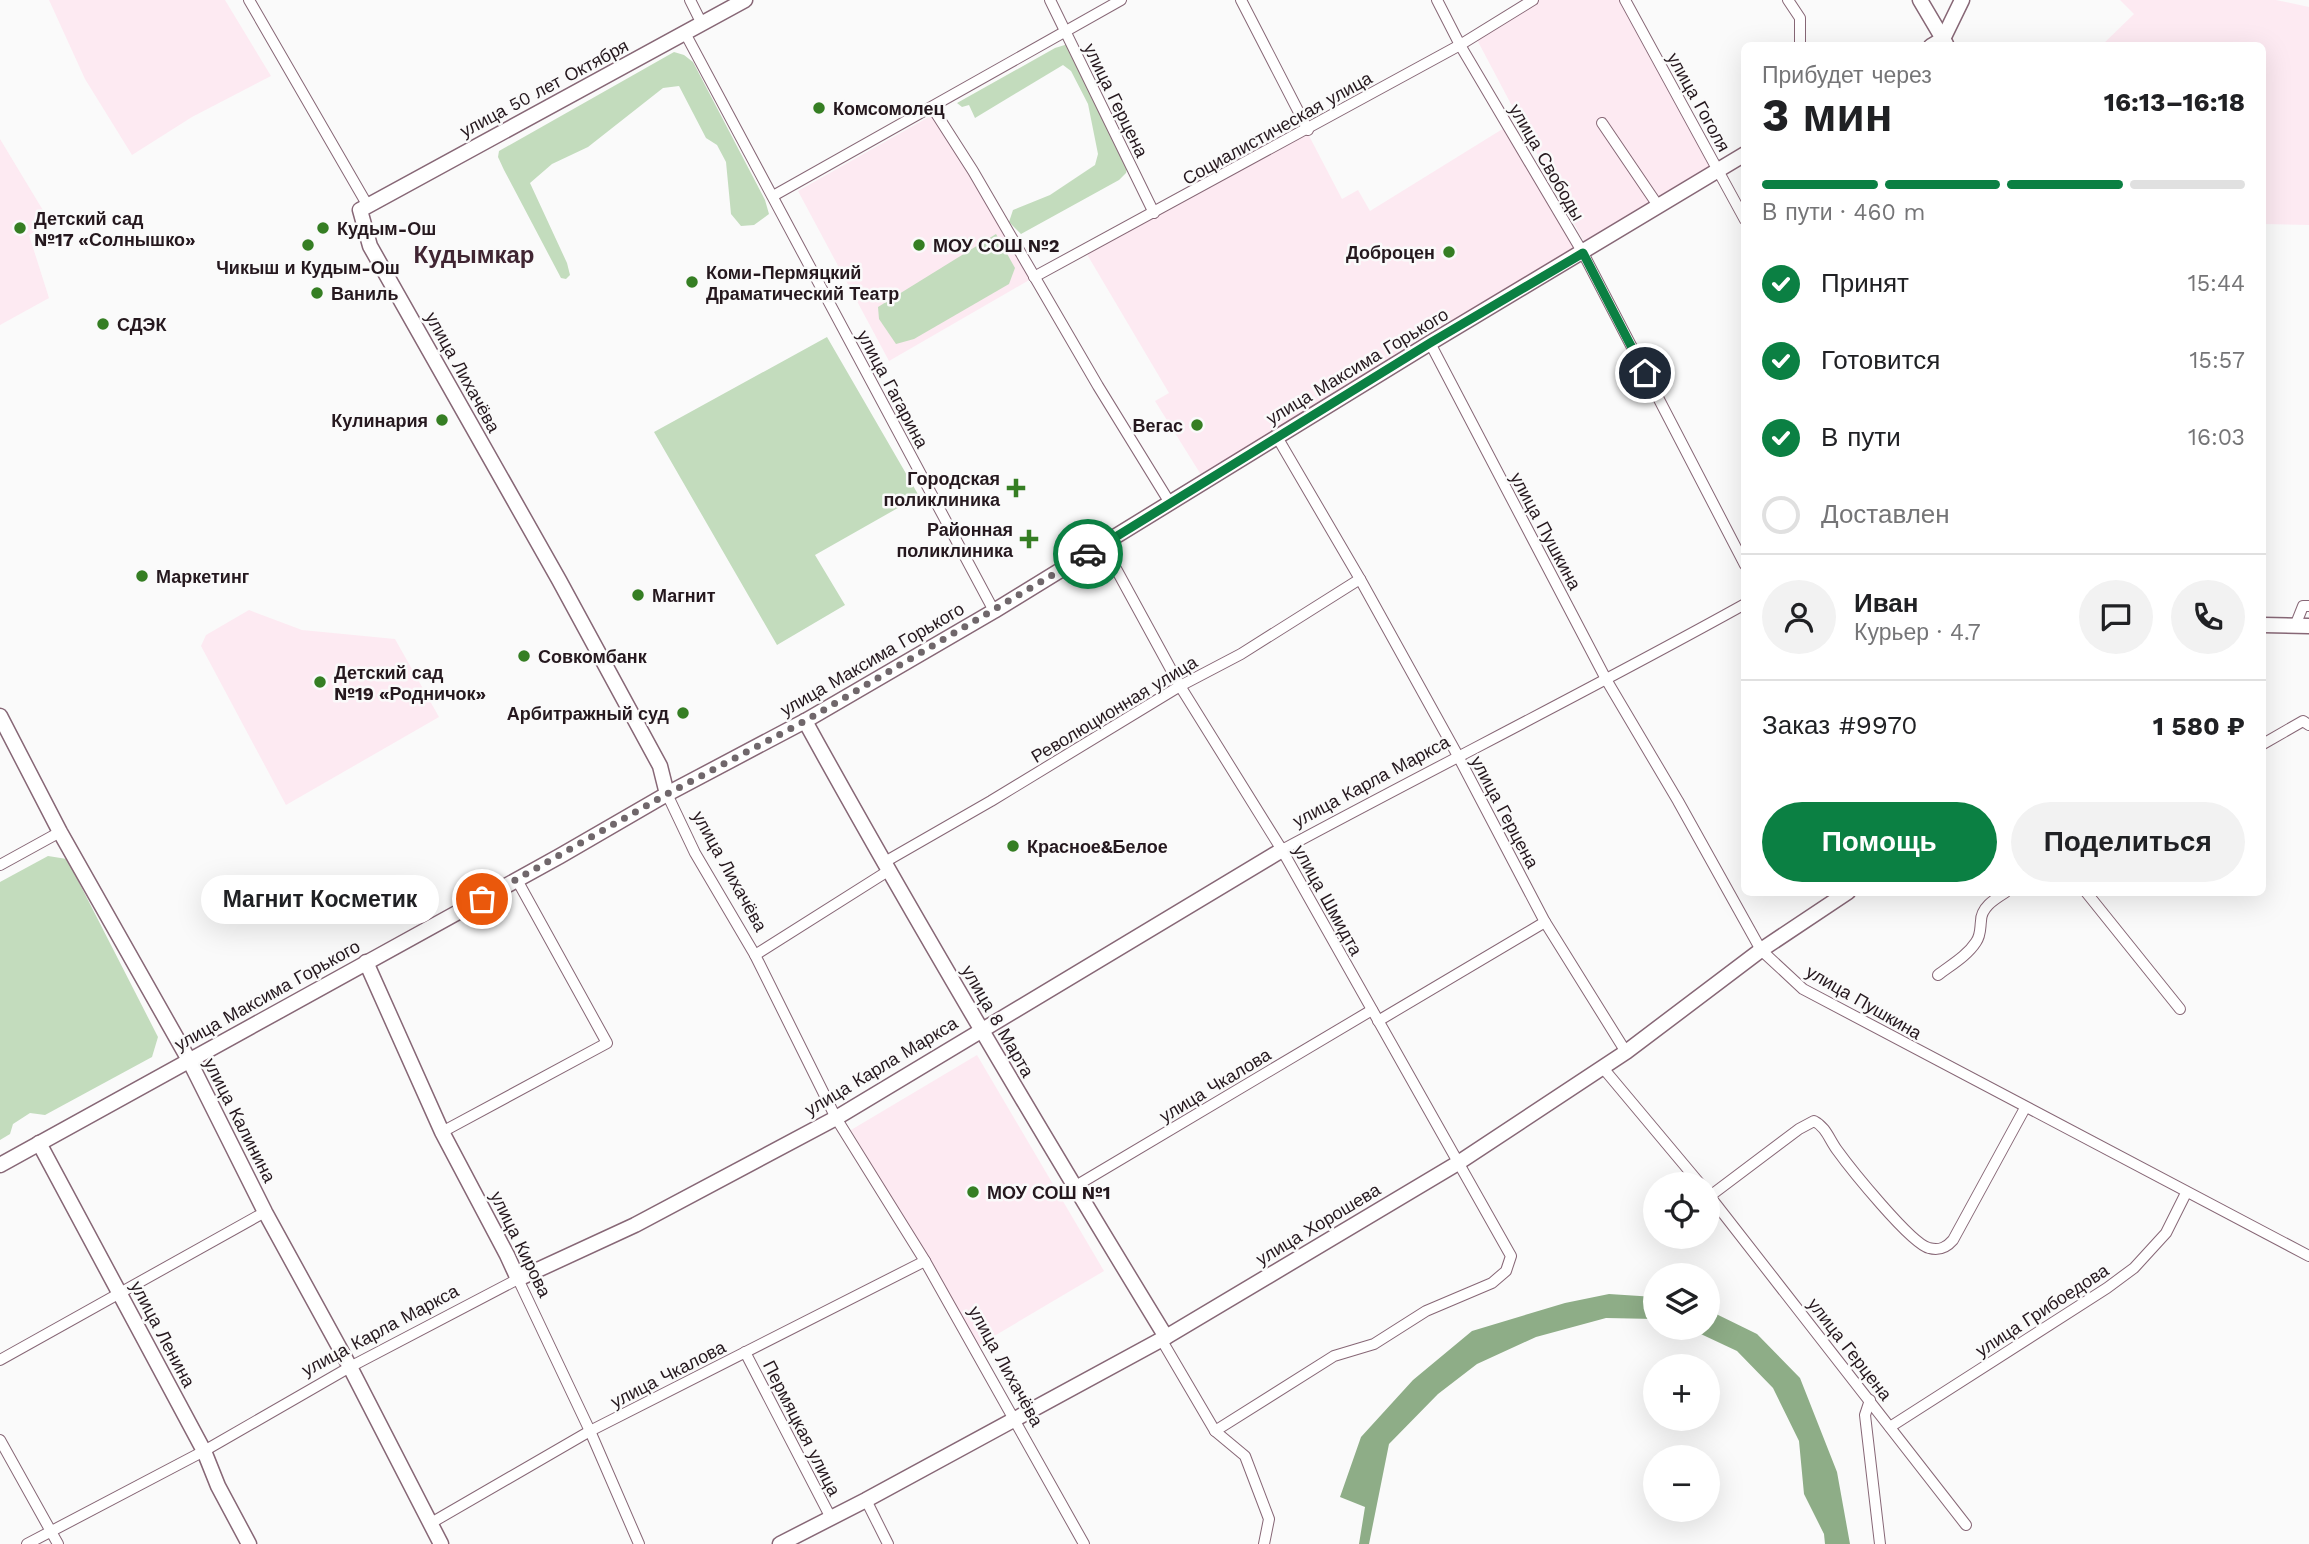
<!DOCTYPE html>
<html lang="ru">
<meta charset="utf-8">
<style>
body{margin:0;font-family:"Work Sans",sans-serif;background:#f2f2f2;color:#202124;height:100vh;display:flex;flex-direction:column;font-size:26px;white-space:nowrap}
*{box-sizing:border-box;margin:0}
p{font-size:23px;color:#757577}
.icon{flex:none;width:38px;height:38px;fill:none;stroke:currentColor;stroke-width:2;stroke-linecap:round;stroke-linejoin:round}
.map{position:relative;flex:1;overflow:hidden}
.panel{position:absolute;left:1741px;top:42px;width:525px;height:854px;display:flex;flex-direction:column;background:#fff;border-radius:10px;box-shadow:0 7px 28px #0002}
.panel>*{flex:none}
.fabs{position:absolute;left:1643px;top:1172px;display:grid;gap:14px}
.fabs a{display:grid;place-items:center;width:77px;height:77px;border-radius:50%;background:#fff;box-shadow:0 7px 28px #0002;font-size:35px}
.pin{position:absolute;display:grid;place-items:center;width:60px;height:60px;color:#fff;margin:-30px;border:4px solid #fff;border-radius:50%;box-shadow:0 2px 7px #0007}
.courier{position:absolute;display:grid;place-items:center;width:70px;height:70px;margin:-35px;border:5px solid #0b8043;border-radius:50%;background:#fff;color:#222;box-shadow:0 2px 9px #0007}
.bubble{position:absolute;height:49px;border-radius:24px;background:#fff;box-shadow:0 7px 28px #0002;font-size:23px;font-weight:700;line-height:49px;text-align:center}
.headline em{font-style:normal;font-weight:700}
.headline div{display:flex;flex-direction:column-reverse}
.headline{display:flex;align-items:center;justify-content:space-between;height:119px;padding:0 21px}
h1{font-size:46px;font-weight:700;line-height:52px}
.bar{display:grid;grid-template-columns:repeat(4,1fr);gap:10px 7px;align-content:center;height:84px;padding:0 21px}
.bar i{height:9px;border-radius:5px;background:#e0e0e0}
.bar .selected{background:#0b8043}
.bar p{grid-column:span 4}
.line{display:flex;align-items:center;gap:18px;padding:0 21px;border-top:2px solid #e0e0e0}
.line div{flex:1}
.round{display:grid;place-items:center;flex:none;width:74px;height:74px;border-radius:37px;background:#f2f2f2}
ol{padding:0 21px;list-style:none}
li{display:flex;align-items:center;gap:21px;height:77px}
li p{margin-inline-start:auto}
li .icon{padding:7px;border-radius:50%;background:#0b8043;color:#fff;stroke-width:4}
li:last-child{color:#757577}
li i{width:38px;height:38px;border:4px solid #e0e0e0;border-radius:50%}
.action{display:flex;gap:14px;margin-top:auto;padding:14px 21px}
.action a{flex:1;height:80px;border-radius:42px;background:#0b8043;color:#fff;font-size:28px;font-weight:700;line-height:80px;text-align:center}
.action a+a{background:#f2f2f2;color:#202124}
.map>svg:first-child{display:block}
.built{fill:#fdeaf2}
.green{fill:#c3dcbd}
.water{fill:#8ead87}
.lines{fill:none;stroke-linecap:round;stroke-linejoin:round}
.street-casing{stroke:#876776;stroke-width:12}
.secondary-casing{stroke:#876776;stroke-width:17}
.street{stroke:#fff;stroke-width:10}
.secondary{stroke:#fff;stroke-width:14}
.done{stroke:#70676b;stroke-width:7;stroke-dasharray:0 12.6}
.route{stroke:#0b8043;stroke-width:9}
.poi-dot{fill:#357e23;stroke:#fafafa;stroke-width:2.5}
.labels{text-anchor:middle;dominant-baseline:central;stroke-width:5;stroke-linejoin:round;paint-order:stroke}
.street-label{font-size:18px;fill:#25181e;stroke:#fafafa}
.poi-label{font-size:18px;font-weight:bold;fill:#25181e;stroke:#fafafa;text-anchor:start}
.district-label{font-size:24px;font-weight:bold;fill:#402532;stroke:#fafafa}
</style>
<div class="map">
<svg width="2309" height="1544" viewBox="0 0 2309 1544">
<rect width="100%" height="100%" fill="#fafafa"/>
<!-- built -->
<g class="built">
<polygon points="49,0 225,0 271,76 192,117 132,155 85,79"/>
<polygon points="1533,0 1624,0 1721,165 1585,244 1474,34"/>
<polygon points="2120,0 2276,0 2309,7 2309,225 2263,224 2263,46 2102,45 2134,14"/>
<polygon points="934,114 1031,279 889,361 798,191"/>
<polygon points="1509,125 1578,249 1203,478 1155,401 1169,393 1085,251 1306,130 1342,199 1358,190 1370,211"/>
<polygon points="0,139 50,222 29,235 49,298 0,325"/>
<polygon points="249,610 302,630 395,639 439,717 286,805 201,646 206,635"/>
<polygon points="977,1055 1104,1271 979,1345 851,1130"/>
</g>
<!-- green -->
<g class="green">
<polygon points="1068,44 1128,164 1126,173 1119,180 1021,234 1009,222 1013,210 1050,195 1095,165 1098,154 1088,104 1071,71 1063,65 975,118 969,105 962,107 957,103 1055,48"/>
<polygon points="674,52 684,55 693,62 765,200 769,214 754,225 741,226 731,214 726,162 717,145 706,138 679,86 663,88 588,147 552,164 530,183 567,263 570,275 566,279 561,278 504,170 498,157 499,151"/>
<polygon points="996,234 1015,268 1009,284 914,339 896,344 879,319 878,307"/>
<polygon points="827,337 919,496 815,555 845,605 777,645 654,432"/>
<polygon points="48,856 67,859 158,1037 152,1057 45,1115 30,1113 13,1124 10,1134 0,1140 0,882"/>
</g>
<!-- water -->
<g class="water">
<polygon points="1609,1294 1655,1297 1655,1319 1606,1318 1536,1337 1477,1364 1438,1394 1389,1444 1369,1544 1359,1544 1365,1507 1340,1497 1361,1437 1413,1380 1472,1331 1565,1303"/>
<polygon points="1708,1310 1757,1334 1800,1378 1837,1472 1850,1544 1825,1544 1824,1534 1804,1494 1799,1441 1773,1388 1737,1351 1688,1328 1708,1328"/>
</g>
<g class="lines">
<!-- street casing -->
<g class="street-casing">
<g id="street">
<polyline points="249,0 368,206"/>
<polyline points="690,0 702,24"/>
<polyline points="1050,0 1154,213"/>
<polyline points="1241,0 1308,130"/>
<polyline points="1437,0 1460,45 1583,253 1745,565"/>
<polyline points="1625,0 1745,220"/>
<polyline points="1788,0 1800,18 1800,46"/>
<polyline points="685,33 994,611"/>
<polyline points="932,107 973,171 1098,386 1170,503"/>
<polyline points="1602,123 1659,207"/>
<polyline points="773,196 1121,0"/>
<polyline points="1034,277 1460,45 1533,0"/>
<polyline points="1430,343 1607,681 1678,801 1761,950 1803,989 2309,1256"/>
<polyline points="1277,437 1360,579 1458,756 1545,922 1626,1052"/>
<polyline points="1103,545 1180,686 1282,850 1511,1256 1506,1271 1492,1283 1426,1311 1374,1344 1334,1356 1215,1431"/>
<polyline points="2295,626 2303,606 2309,606"/>
<polyline points="2263,744 2303,721 2309,725"/>
<polyline points="667,794 695,853 755,955 836,1118 925,1261 1084,1544"/>
<path d="M1282,850C1436,767 1592,689 1745,604"/>
<polyline points="883,863 991,801 1180,686 1241,654 1360,579"/>
<polyline points="0,865 60,832"/>
<polyline points="2086,892 2180,1009"/>
<polyline points="755,955 888,871"/>
<path d="M1938,975C1951,965 1967,956 1976,942C1981,935 1980,928 1981,921C1981,907 1995,899 2006,892"/>
<polyline points="1378,1021 1545,922"/>
<polyline points="1603,1068 1701,1185"/>
<polyline points="442,1132 607,1043 517,880"/>
<polyline points="1074,1187 1372,1010"/>
<polyline points="1708,1194 1966,1525"/>
<path d="M1710,1196L1799,1129L1814,1121C1826,1127 1829,1139 1837,1150C1850,1168 1911,1244 1929,1248C1940,1251 1947,1247 1953,1240L2025,1108"/>
<polyline points="1161,1339 1215,1431 1245,1456 1269,1519 1264,1544"/>
<polyline points="745,1352 831,1518"/>
<polyline points="0,1360 265,1212"/>
<polyline points="1870,1400 1865,1415 1880,1544"/>
<polyline points="1890,1427 2107,1288 2134,1268 2166,1233 2186,1193"/>
<polyline points="0,1440 58,1544"/>
<polyline points="866,1500 888,1544"/>
<polyline points="431,1523 590,1431 925,1261"/>
<polyline points="27,1544 204,1451 350,1367 518,1279 590,1431 639,1544"/>
</g>
</g>
<!-- secondary casing -->
<g class="secondary-casing">
<g id="secondary">
<polyline points="1920,0 1946,44"/>
<polyline points="1931,46 1943,39 1962,0"/>
<polyline points="2263,625 2309,626"/>
<polyline points="0,716 60,832 189,1060 265,1212 350,1367 441,1544"/>
<path d="M805,721C920,930 1042,1134 1166,1337"/>
<polyline points="667,794 660,766 559,580 370,246 360,210 745,0"/>
<polyline points="366,962 442,1132 507,1255 518,1279 635,1225 836,1118 1282,850"/>
<polyline points="39,1143 204,1451 218,1486 249,1544"/>
<polyline points="0,1165 560,856 667,794 805,721 994,611 1430,343 1745,154"/>
<polyline points="780,1544 866,1500 1166,1337 1458,1163 1626,1052 1761,950 1848,892"/>
</g>
</g>
<!-- street -->
<use href="#street" class="street"/>
<!-- secondary -->
<use href="#secondary" class="secondary"/>
</g>
<g class="lines">
<!-- done -->
<polyline class="done" points="482,899 667,794 805,721 1088,554"/>
<!-- route -->
<polyline class="route" points="1088,554 1430,343 1583,253 1645,373"/>
</g>
<!-- markers -->
<g class="poi-dot">
<circle cx="819" cy="108" r="7"/>
<circle cx="20" cy="228" r="7"/>
<circle cx="323" cy="228" r="7"/>
<circle cx="308" cy="245" r="7"/>
<circle cx="919" cy="245" r="7"/>
<circle cx="1449" cy="252" r="7"/>
<circle cx="692" cy="282" r="7"/>
<circle cx="317" cy="293" r="7"/>
<circle cx="103" cy="324" r="7"/>
<circle cx="442" cy="420" r="7"/>
<circle cx="1197" cy="425" r="7"/>
<path d="M1012.5 477.5h7v7h7v7h-7v7h-7v-7h-7v-7h7z"/>
<path d="M1025.5 528.5h7v7h7v7h-7v7h-7v-7h-7v-7h7z"/>
<circle cx="142" cy="576" r="7"/>
<circle cx="638" cy="595" r="7"/>
<circle cx="524" cy="656" r="7"/>
<circle cx="320" cy="682" r="7"/>
<circle cx="683" cy="713" r="7"/>
<circle cx="1013" cy="846" r="7"/>
<circle cx="973" cy="1192" r="7"/>
</g>
<g class="labels">
<!-- street labels -->
<g class="street-label">
<text transform="translate(544 88) rotate(-28)">улица 50 лет Октября</text>
<text transform="translate(1116 100) rotate(64)">улица Герцена</text>
<text transform="translate(1699 102) rotate(61)">улица Гоголя</text>
<text transform="translate(1277 128) rotate(-29)">Социалистическая улица</text>
<text transform="translate(1547 162) rotate(60)">улица Свободы</text>
<text transform="translate(1357 366) rotate(-31)">улица Максима Горького</text>
<text transform="translate(463 372) rotate(61)">улица Лихачёва</text>
<text transform="translate(893 389) rotate(62)">улица Гагарина</text>
<text transform="translate(1546 531) rotate(62)">улица Пушкина</text>
<text transform="translate(872 659) rotate(-30)">улица Максима Горького</text>
<text transform="translate(1114 709) rotate(-31)">Революционная улица</text>
<text transform="translate(1371 781) rotate(-28)">улица Карла Маркса</text>
<text transform="translate(1505 812) rotate(62)">улица Герцена</text>
<text transform="translate(730 871) rotate(61)">улица Лихачёва</text>
<text transform="translate(1328 900) rotate(61)">улица Шмидта</text>
<text transform="translate(267 995) rotate(-29)">улица Максима Горького</text>
<text transform="translate(1864 1002) rotate(30)">улица Пушкина</text>
<text transform="translate(998 1021) rotate(60)">улица 8 Марта</text>
<text transform="translate(881 1066) rotate(-31)">улица Карла Маркса</text>
<text transform="translate(1215 1085) rotate(-31)">улица Чкалова</text>
<text transform="translate(240 1120) rotate(63)">улица Калинина</text>
<text transform="translate(1318 1224) rotate(-31)">улица Хорошева</text>
<text transform="translate(521 1244) rotate(64)">улица Кирова</text>
<text transform="translate(2042 1310) rotate(-33)">улица Грибоедова</text>
<text transform="translate(380 1330) rotate(-28)">улица Карла Маркса</text>
<text transform="translate(163 1334) rotate(62)">улица Ленина</text>
<text transform="translate(1850 1349) rotate(52)">улица Герцена</text>
<text transform="translate(1006 1366) rotate(61)">улица Лихачёва</text>
<text transform="translate(668 1374) rotate(-27)">улица Чкалова</text>
<text transform="translate(802 1428) rotate(63)">Пермяцкая улица</text>
</g>
<!-- poi labels -->
<g class="poi-label">
<text x="833" y="108">Комсомолец</text>
<text x="34" y="218">Детский сад<tspan x="34" dy="21">№17 «Солнышко»</tspan></text>
<text x="337" y="228">Кудым-Ош</text>
<text x="933" y="245">МОУ СОШ №2</text>
<text x="1435" y="252" text-anchor="end">Доброцен</text>
<text x="308" y="267" text-anchor="middle">Чикыш и Кудым-Ош</text>
<text x="706" y="272">Коми-Пермяцкий<tspan x="706" dy="21">Драматический Театр</tspan></text>
<text x="331" y="293">Ваниль</text>
<text x="117" y="324">СДЭК</text>
<text x="428" y="420" text-anchor="end">Кулинария</text>
<text x="1183" y="425" text-anchor="end">Вегас</text>
<text x="1000" y="478" text-anchor="end">Городская<tspan x="1000" dy="21">поликлиника</tspan></text>
<text x="1013" y="529" text-anchor="end">Районная<tspan x="1013" dy="21">поликлиника</tspan></text>
<text x="156" y="576">Маркетинг</text>
<text x="652" y="595">Магнит</text>
<text x="538" y="656">Совкомбанк</text>
<text x="334" y="672">Детский сад<tspan x="334" dy="21">№19 «Родничок»</tspan></text>
<text x="669" y="713" text-anchor="end">Арбитражный суд</text>
<text x="1027" y="846">Красное&amp;Белое</text>
<text x="987" y="1192">МОУ СОШ №1</text>
</g>
<!-- district labels -->
<g class="district-label">
<text x="474" y="255">Кудымкар</text>
</g>
</g>
</svg>
<div class="fabs">
<a><svg class="icon" aria-label="locate" viewBox="0 0 24 24"><circle cx="12" cy="12" r="6"/><path d="M12 2v4M12 18v4M2 12h4M18 12h4"/></svg></a>
<a><svg class="icon" aria-label="layers" viewBox="0 0 24 24"><path d="M12 4l9 5-9 5-9-5zM3 14l9 5 9-5"/></svg></a>
<a>+</a>
<a>−</a>
</div>
<div class="pin" style="left:482px;top:899px;background:#ea580c"><svg class="icon" aria-label="bag" viewBox="0 0 24 24"><path d="M5 8h14l-1 12H6zM9 8a3 3 0 0 1 6 0"/></svg></div>
<div class="pin" style="left:1645px;top:373px;background:#1f2937"><svg class="icon" aria-label="home" viewBox="0 0 24 24"><path d="M3 11l9-7 9 7M6 9v11h12V9"/></svg></div>
<div class="courier" style="left:1088px;top:554px"><svg class="icon" aria-label="car" viewBox="0 0 24 24"><path d="M5 17H2v-5l4-1 3-4h7l3 4 3 1v5h-3M9 17h6M6 11h13"/><circle cx="7" cy="17" r="2"/><circle cx="17" cy="17" r="2"/></svg></div>
<div class="bubble" style="left:201px;top:875px;width:238px">Магнит Косметик</div>
<section class="panel">
<div class="headline"><div><h1>3 мин</h1><p>Прибудет через</p></div><em>16:13–16:18</em></div>
<div class="bar"><i class="selected"></i><i class="selected"></i><i class="selected"></i><i></i><p>В пути · 460 m</p></div>
<ol>
<li><svg class="icon" aria-label="check" viewBox="0 0 24 24"><path d="M5 12l5 5 9-10"/></svg>Принят<p>15:44</p></li>
<li><svg class="icon" aria-label="check" viewBox="0 0 24 24"><path d="M5 12l5 5 9-10"/></svg>Готовится<p>15:57</p></li>
<li><svg class="icon" aria-label="check" viewBox="0 0 24 24"><path d="M5 12l5 5 9-10"/></svg>В пути<p>16:03</p></li>
<li><i></i>Доставлен</li>
</ol>
<div class="line" style="height:126px"><a class="round"><svg class="icon" aria-label="person" viewBox="0 0 24 24"><circle cx="12" cy="8" r="4"/><path d="M4 21q1-7 8-7t8 7"/></svg></a><div><b>Иван</b><p>Курьер · 4.7</p></div><a class="round"><svg class="icon" aria-label="chat" viewBox="0 0 24 24"><path d="M4 5h16v11H9l-5 4z"/></svg></a><a class="round"><svg class="icon" aria-label="phone" viewBox="0 0 24 24"><path d="M5 4h4l2 5-3 2q2 4 5 5l2-3 5 2v4C11 20 4 13 5 4z"/></svg></a></div>
<div class="line" style="height:91px"><div>Заказ #9970</div><b>1 580 ₽</b></div>
<div class="action"><a>Помощь</a><a>Поделиться</a></div>
</section>
</div>
